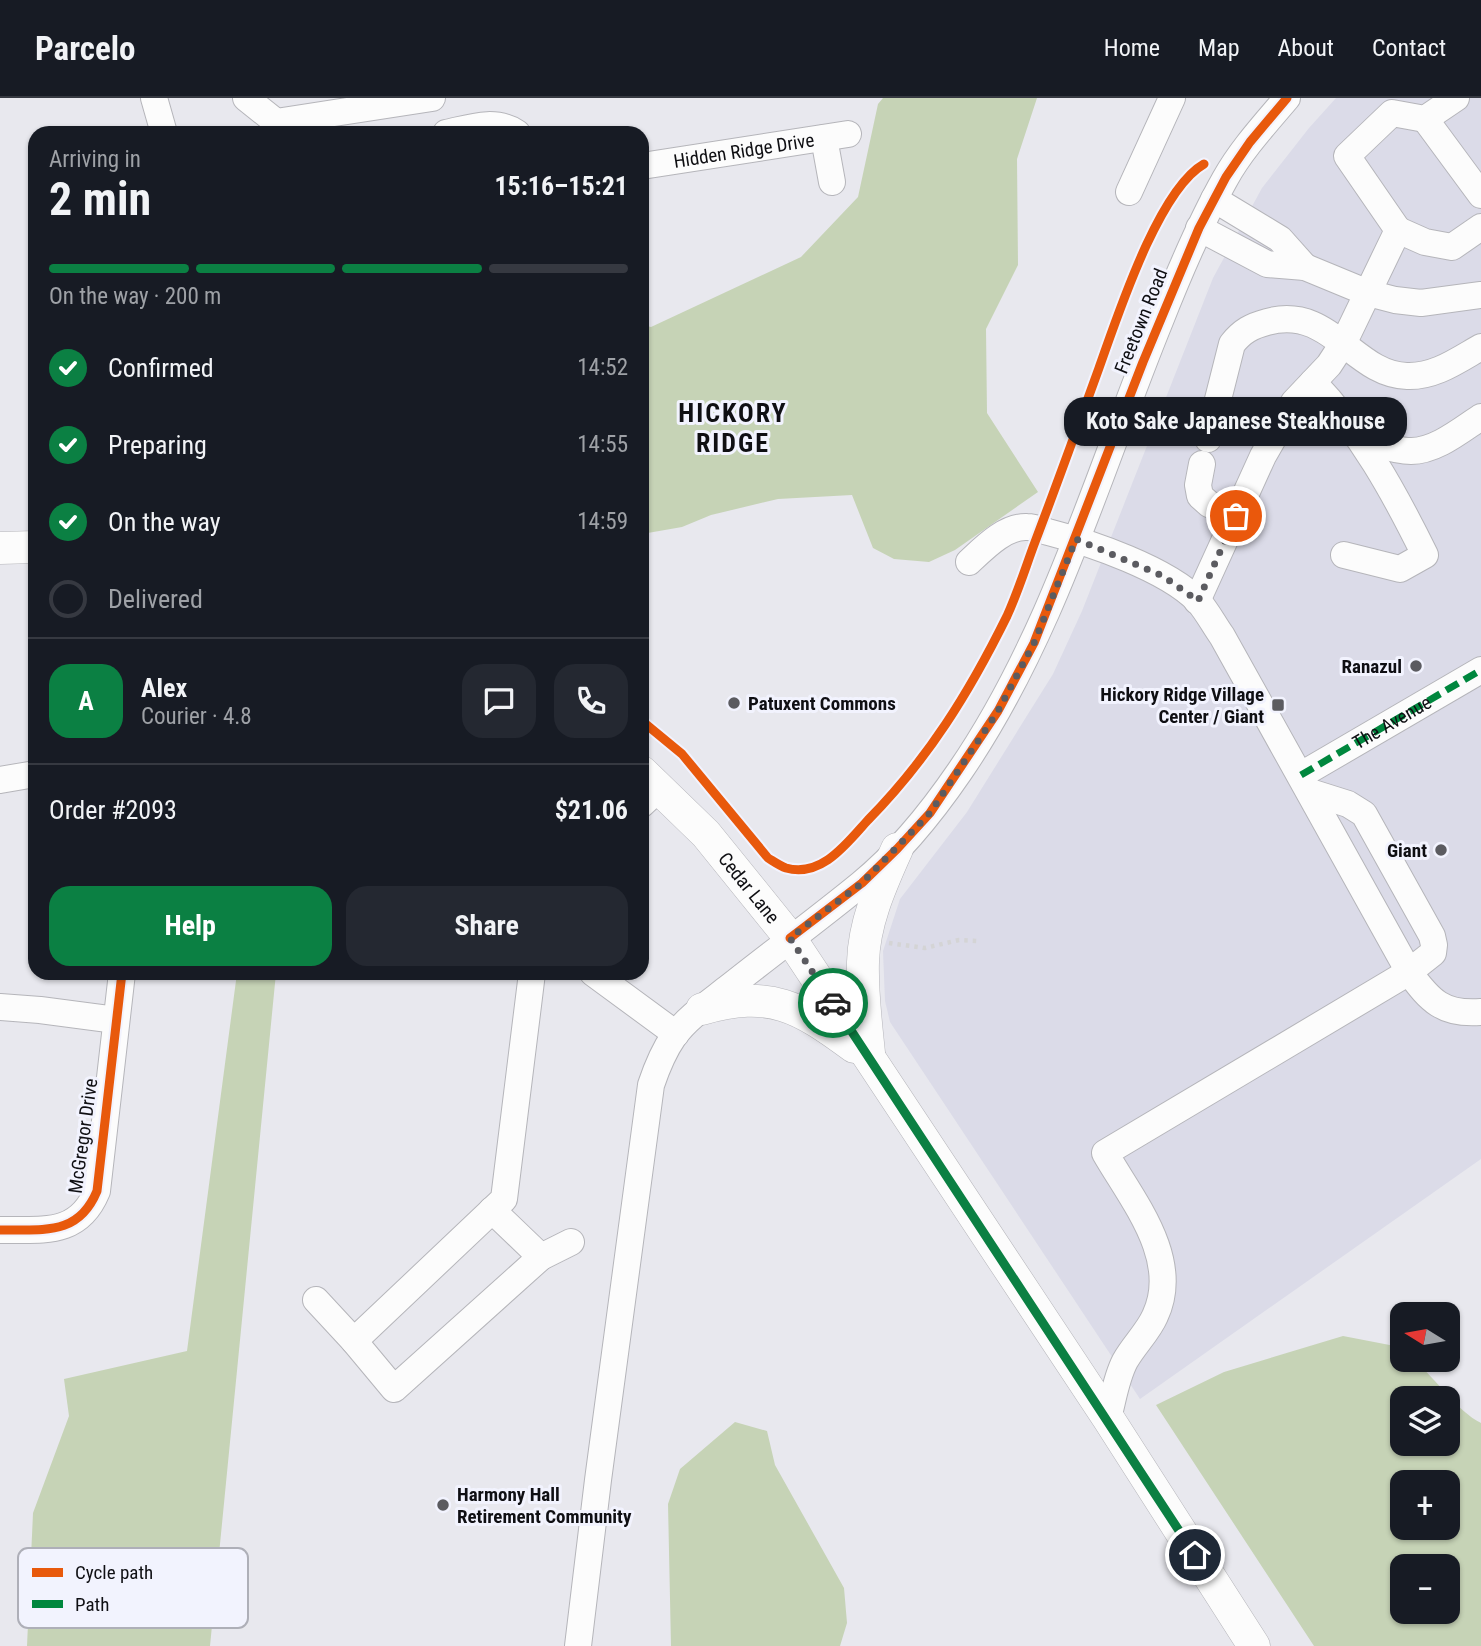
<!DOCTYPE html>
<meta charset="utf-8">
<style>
body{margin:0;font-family:"Roboto Condensed",sans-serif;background:#242831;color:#f1f3f6;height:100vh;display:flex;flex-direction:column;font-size:26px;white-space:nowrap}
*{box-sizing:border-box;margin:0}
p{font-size:23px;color:#9ea1a6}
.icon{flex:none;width:38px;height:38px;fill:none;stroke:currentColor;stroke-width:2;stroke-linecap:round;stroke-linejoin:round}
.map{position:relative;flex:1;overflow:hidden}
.drawer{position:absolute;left:28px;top:28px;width:621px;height:854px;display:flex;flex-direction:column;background:#171b24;border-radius:21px;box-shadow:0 2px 5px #0004}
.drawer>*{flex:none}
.needle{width:46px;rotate:281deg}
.controls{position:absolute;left:1390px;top:1204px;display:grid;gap:14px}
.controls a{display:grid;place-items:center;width:70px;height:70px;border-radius:14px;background:#171b24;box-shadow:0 2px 5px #0004;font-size:35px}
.pin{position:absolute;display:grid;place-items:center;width:60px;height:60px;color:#fff;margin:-30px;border:4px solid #fff;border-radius:50%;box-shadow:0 2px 7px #0007}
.courier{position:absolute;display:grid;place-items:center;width:70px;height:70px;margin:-35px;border:5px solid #0b8043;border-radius:50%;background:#fff;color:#222;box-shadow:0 2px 9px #0007}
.bubble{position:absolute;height:49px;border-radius:21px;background:#171b24;box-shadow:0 2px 5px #0004;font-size:23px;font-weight:700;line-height:49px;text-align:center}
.summary em{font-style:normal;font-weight:700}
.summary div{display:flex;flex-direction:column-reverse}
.summary{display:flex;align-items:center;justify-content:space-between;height:119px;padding:0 21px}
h1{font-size:46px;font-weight:700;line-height:52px}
.bar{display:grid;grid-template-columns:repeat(4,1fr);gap:10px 7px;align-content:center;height:84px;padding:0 21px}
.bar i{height:9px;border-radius:5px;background:#363941}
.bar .on{background:#0b8043}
.bar p{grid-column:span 4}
.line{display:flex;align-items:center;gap:18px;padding:0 21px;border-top:2px solid #363941}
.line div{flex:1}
.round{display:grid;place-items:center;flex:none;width:74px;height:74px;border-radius:21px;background:#242831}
ol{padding:0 21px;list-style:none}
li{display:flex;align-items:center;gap:21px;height:77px}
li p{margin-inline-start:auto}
li .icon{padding:7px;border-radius:50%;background:#0b8043;color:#fff;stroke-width:4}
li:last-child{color:#9ea1a6}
li i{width:38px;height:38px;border:4px solid #363941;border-radius:50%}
.cta{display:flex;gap:14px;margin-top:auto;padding:14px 21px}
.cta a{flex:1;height:80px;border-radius:21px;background:#0b8043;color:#fff;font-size:28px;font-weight:700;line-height:80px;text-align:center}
.cta a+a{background:#242831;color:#f1f3f6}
header{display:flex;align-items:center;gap:42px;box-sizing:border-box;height:98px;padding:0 35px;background:#171b24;border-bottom:2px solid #363941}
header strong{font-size:33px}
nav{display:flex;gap:38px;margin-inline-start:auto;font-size:24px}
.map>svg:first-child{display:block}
.built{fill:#dbdbe8}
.green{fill:#c6d3b6;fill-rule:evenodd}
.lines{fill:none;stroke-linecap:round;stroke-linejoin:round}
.minor-casing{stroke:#b5b5ba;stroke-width:28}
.major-casing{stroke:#b5b5ba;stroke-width:33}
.path{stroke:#d4d4d5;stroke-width:4.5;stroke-dasharray:3.5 5;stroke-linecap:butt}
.minor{stroke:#fcfcfc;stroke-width:26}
.major{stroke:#fcfcfc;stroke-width:32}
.quiet{stroke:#00873e;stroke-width:7;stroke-dasharray:14 7;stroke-linecap:butt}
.cycleway-casing{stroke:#f2f3fe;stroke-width:13}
.cycleway{stroke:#e8590c;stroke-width:9}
.done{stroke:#5b5b60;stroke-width:7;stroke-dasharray:0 12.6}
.route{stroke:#0b8043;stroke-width:9}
.poi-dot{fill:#5b5b60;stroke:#f2f3fe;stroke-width:2.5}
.labels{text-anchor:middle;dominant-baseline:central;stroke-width:6;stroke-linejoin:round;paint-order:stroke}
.street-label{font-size:19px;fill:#0f0f13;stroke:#f2f3fe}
.poi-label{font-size:19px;font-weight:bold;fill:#0f0f13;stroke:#f2f3fe;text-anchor:end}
.district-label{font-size:26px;font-weight:bold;letter-spacing:2px;fill:#0f0f13;stroke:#f2f3fe}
.key{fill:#f2f3fe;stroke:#aeafb8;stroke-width:2}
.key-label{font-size:19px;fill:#0f0f13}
</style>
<header>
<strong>Parcelo</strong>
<nav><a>Home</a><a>Map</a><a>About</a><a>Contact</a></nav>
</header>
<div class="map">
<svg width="1481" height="1548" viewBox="0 0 1481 1548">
<rect width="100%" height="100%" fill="#e8e8ee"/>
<!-- built -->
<polygon class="built" points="1336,0 1481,0 1481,1061 1140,1301 890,924 885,903 883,853 900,801 967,714 1053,576 1082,513 1213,180 1262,90 1309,30"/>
<!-- green -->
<g class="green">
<polygon points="883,0 1037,0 1017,61 1018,167 986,231 987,315 1038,394 955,452 929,464 894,461 873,450 852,397 778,401 711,417 682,429 642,436 642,227 651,229 801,159 858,99 878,6"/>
<polygon points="237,875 276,875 210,1548 27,1548 33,1415 69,1318 64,1281 187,1253"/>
<path d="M1343,1238L1400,1249L1402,1262H1414C1436,1281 1457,1313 1481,1325V1548H1314L1156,1307L1224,1274ZM1447,1300V1346H1402V1300ZM1402,1384H1447V1430H1402ZM1402,1468H1447V1514H1402Z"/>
<polygon points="735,1324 767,1333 775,1367 844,1490 847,1525 840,1548 671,1548 668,1406 680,1371"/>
</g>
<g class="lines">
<!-- minor casing -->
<g class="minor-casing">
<g id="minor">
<polyline points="154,0 164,35"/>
<polyline points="246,0 276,24 432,0"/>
<polyline points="1425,21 1481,97"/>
<path d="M446,35C469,30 495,20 517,35"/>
<polyline points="824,40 832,84"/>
<path id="s1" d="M642,68L848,36"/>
<polyline points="1129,94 1172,0"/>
<polyline points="1214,101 1280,141 1305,169"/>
<polyline points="1199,130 1267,166 1305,169 1368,195 1395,202 1421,205 1481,197"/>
<polyline points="1398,132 1425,144 1452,149 1481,129"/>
<path d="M1313,284C1361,334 1394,394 1425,457L1400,471L1344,457"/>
<path d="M1208,341L1232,246C1242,233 1252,228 1267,224C1330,206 1354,277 1407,278C1435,279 1458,262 1481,249"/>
<path d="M1362,342C1377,346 1395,353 1411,353C1436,353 1461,332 1481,319"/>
<polyline points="1202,366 1198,387 1200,398 1209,406 1236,418"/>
<path d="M969,464C984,450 1005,428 1027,429C1034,429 1042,432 1048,434C1091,445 1167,471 1198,503C1207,513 1214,527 1222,538L1409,874C1430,903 1443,917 1481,914"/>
<polyline points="1197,503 1263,358 1294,304 1329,267 1344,244 1398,132 1347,58 1392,15 1425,21 1456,0"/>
<polyline points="1301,677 1481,572"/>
<polyline points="0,682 35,676"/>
<polyline points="642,706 659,690"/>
<polyline points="593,875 676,936"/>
<polyline points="0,909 40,912 116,922"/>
<polyline points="492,1112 541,1159"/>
<path d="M0,1132C42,1131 78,1139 97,1093L122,875"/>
<polyline points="316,1202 354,1243 504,1101 532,875"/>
<polyline points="354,1243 394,1291 541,1159 571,1144"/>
<path d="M1108,1320C1113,1302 1116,1280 1125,1263C1134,1247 1148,1234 1155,1218C1182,1161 1132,1102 1105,1055L1409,874L1433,855L1434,847L1432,838L1364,716L1348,706L1310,694"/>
<path d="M578,1548L598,1382L651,987C657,969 663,954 674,938C688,919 709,905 728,890C772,855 817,822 861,786C899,755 932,714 960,673C1053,537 1098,375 1160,223C1179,175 1199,127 1225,81C1241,52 1265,26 1287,0"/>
</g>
</g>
<!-- major casing -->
<g class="major-casing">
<g id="major">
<polyline points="0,450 35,449"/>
<path id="s2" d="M642,674L706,736L790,840L1108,1320L1254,1548"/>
<path d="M702,911C770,891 800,909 854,949"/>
<path d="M869,955C866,925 862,894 863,864C864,824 881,787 897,751"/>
</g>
</g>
<!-- path -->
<polyline class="path" points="889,845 925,850 959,842 978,843"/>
<!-- minor -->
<use href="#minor" class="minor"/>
<!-- major -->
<use href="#major" class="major"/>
<!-- quiet -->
<path class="quiet" id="s3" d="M1301,677L1481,572"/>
<!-- cycleway casing -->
<g class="cycleway-casing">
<g id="cycleway">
<path d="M642,623L682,656L768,760C773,763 780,768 786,770C822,780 847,745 868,722C928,661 969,595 1007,518C1018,494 1026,468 1035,444C1057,386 1078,328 1099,270C1117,220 1158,92 1204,66"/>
<polyline points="790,840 862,785 897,751 930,715 998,613 1034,545 1143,264 1199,130 1226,79 1250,44 1287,0"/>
<path d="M0,1132C42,1131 78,1139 97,1093L122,875"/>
</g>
</g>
<!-- cycleway -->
<use href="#cycleway" class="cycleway"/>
</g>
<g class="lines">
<!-- done -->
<polyline class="done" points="833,905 790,840 862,785 930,715 998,613 1034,545 1076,441 1163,478 1198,503 1236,418"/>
<!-- route -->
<polyline class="route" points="833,905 1195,1457"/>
</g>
<!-- markers -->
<g class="poi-dot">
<circle cx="1416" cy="568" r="7"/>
<circle cx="734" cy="605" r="7"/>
<rect x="1271" y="600" width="14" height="14" rx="3.5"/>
<circle cx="1441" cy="752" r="7"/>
<circle cx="443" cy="1407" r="7"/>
</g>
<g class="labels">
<!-- street labels -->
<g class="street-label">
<text stroke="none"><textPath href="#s1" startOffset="103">Hidden Ridge Drive</textPath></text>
<text transform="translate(1141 223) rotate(-68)">Freetown Road</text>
<text stroke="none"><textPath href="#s3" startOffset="105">The Avenue</textPath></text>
<text stroke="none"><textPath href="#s2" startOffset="158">Cedar Lane</textPath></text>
<text transform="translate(83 1038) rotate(-82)">McGregor Drive</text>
</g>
<!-- poi labels -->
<g class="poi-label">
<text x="1402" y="568">Ranazul</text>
<text x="1264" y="596">Hickory Ridge Village<tspan x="1264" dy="22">Center / Giant</tspan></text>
<text x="748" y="605" text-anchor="start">Patuxent Commons</text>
<text x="1427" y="752">Giant</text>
<text x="457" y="1396" text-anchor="start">Harmony Hall<tspan x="457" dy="22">Retirement Community</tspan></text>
</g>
<!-- district labels -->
<g class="district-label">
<text x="733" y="315">HICKORY<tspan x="733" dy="30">RIDGE</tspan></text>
</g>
</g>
<!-- legend -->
<rect x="18" y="1450" width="230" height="80" rx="10" class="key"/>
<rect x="32" y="1470" width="31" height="9" fill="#e8590c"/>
<rect x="32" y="1502" width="31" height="8" fill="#00873e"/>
<g class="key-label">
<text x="75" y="1481">Cycle path</text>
<text x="75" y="1513">Path</text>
</g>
</svg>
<div class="controls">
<a><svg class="needle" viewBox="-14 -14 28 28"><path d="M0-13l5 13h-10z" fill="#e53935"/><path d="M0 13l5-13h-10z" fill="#9ea1a6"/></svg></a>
<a><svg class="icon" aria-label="layers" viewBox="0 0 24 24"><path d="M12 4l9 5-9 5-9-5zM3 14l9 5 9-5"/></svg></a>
<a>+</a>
<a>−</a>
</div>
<div class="pin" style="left:1236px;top:418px;background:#ea580c"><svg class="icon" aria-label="bag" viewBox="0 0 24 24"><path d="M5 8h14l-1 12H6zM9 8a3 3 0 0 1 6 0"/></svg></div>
<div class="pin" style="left:1195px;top:1457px;background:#1f2937"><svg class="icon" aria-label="home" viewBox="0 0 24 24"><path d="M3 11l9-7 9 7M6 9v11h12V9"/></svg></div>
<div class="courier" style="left:833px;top:905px"><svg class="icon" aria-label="car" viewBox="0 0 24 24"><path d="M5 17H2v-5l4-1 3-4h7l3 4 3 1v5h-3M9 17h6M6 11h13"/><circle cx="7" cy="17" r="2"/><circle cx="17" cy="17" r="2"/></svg></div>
<div class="bubble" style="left:1064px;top:299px;width:343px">Koto Sake Japanese Steakhouse</div>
<section class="drawer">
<div class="summary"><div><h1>2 min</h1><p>Arriving in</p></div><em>15:16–15:21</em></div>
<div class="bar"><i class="on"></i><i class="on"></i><i class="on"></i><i></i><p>On the way · 200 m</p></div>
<ol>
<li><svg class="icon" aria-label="check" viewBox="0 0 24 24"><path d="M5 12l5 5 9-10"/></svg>Confirmed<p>14:52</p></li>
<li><svg class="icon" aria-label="check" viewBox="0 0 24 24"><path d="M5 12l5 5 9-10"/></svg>Preparing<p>14:55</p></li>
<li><svg class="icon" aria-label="check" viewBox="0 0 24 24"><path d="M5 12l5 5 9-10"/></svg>On the way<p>14:59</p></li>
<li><i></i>Delivered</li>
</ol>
<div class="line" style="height:126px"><b class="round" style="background:#0b8043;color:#fff">A</b><div><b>Alex</b><p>Courier · 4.8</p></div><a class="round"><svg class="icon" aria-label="chat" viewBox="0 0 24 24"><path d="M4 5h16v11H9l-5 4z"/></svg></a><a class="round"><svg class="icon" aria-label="phone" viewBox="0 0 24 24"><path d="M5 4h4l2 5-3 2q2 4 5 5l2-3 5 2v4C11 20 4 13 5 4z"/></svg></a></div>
<div class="line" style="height:91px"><div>Order #2093</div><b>$21.06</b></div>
<div class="cta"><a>Help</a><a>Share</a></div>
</section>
</div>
